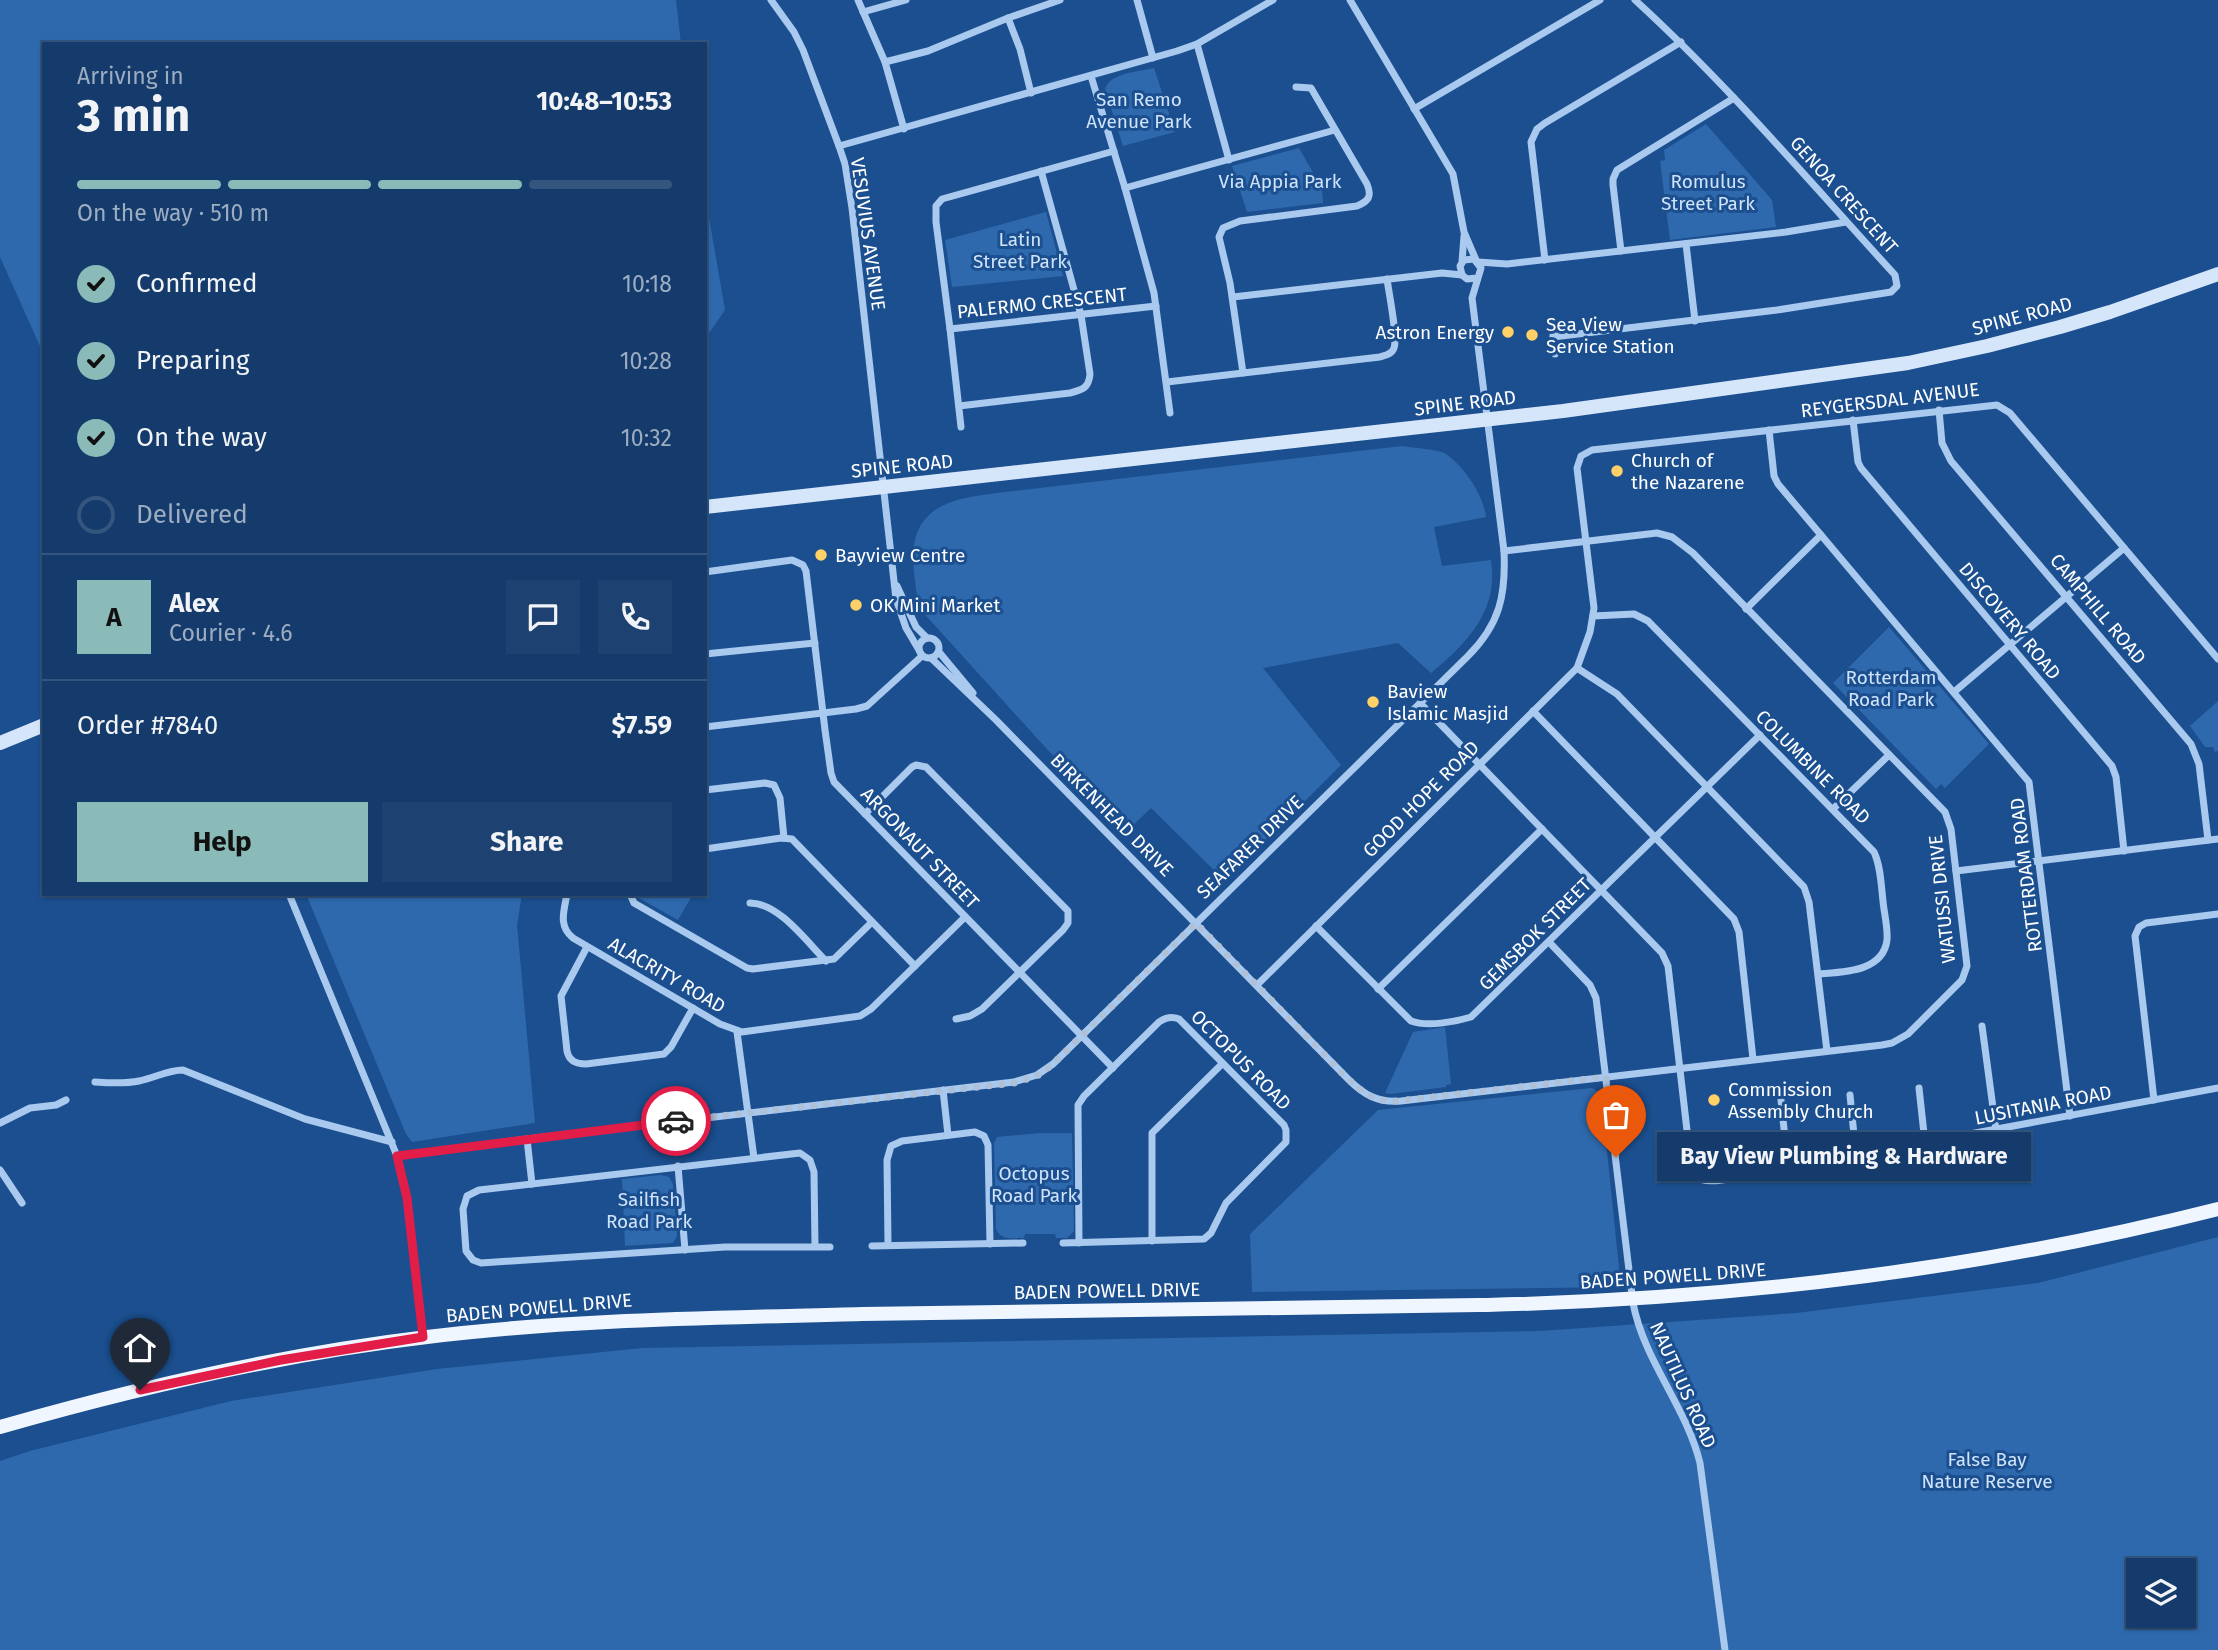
<!DOCTYPE html>
<meta charset="utf-8">
<style>
body{margin:0;font-family:"Fira Sans",sans-serif;background:#1d4271;color:#f1f3f6;height:100vh;display:flex;flex-direction:column;font-size:26px;white-space:nowrap}
*{box-sizing:border-box;margin:0}
p{font-size:23px;color:#9dadc1}
.icon{flex:none;width:38px;height:38px;fill:none;stroke:currentColor;stroke-width:2;stroke-linecap:round;stroke-linejoin:round}
.map{position:relative;flex:1;overflow:hidden}
.panel{position:absolute;left:42px;top:42px;width:665px;height:854px;display:flex;flex-direction:column;background:#143b6b;border-radius:0px;box-shadow:0 2px 5px #0004,0 0 0 2px #33557e}
.panel>*{flex:none}
.buttons{position:absolute;left:2126px;top:1558px;display:grid;gap:14px}
.buttons a{display:grid;place-items:center;width:70px;height:70px;border-radius:0px;background:#143b6b;box-shadow:0 2px 5px #0004,0 0 0 2px #33557e;font-size:35px}
.pin{position:absolute;display:grid;place-items:center;width:60px;height:60px;color:#fff;margin:-72px -30px;border-radius:50% 50% 50% 0;rotate:-45deg;box-shadow:0 0 7px #0007}
.pin .icon{rotate:45deg}
.courier{position:absolute;display:grid;place-items:center;width:70px;height:70px;margin:-35px;border:5px solid #e11d48;border-radius:50%;background:#fff;color:#222;box-shadow:0 2px 9px #0007}
.bubble{position:absolute;height:49px;border-radius:0px;background:#143b6b;box-shadow:0 2px 5px #0004,0 0 0 2px #33557e;font-size:23px;font-weight:700;line-height:49px;text-align:center}
.summary em{font-style:normal;font-weight:700}
.summary div{display:flex;flex-direction:column-reverse}
.summary{display:flex;align-items:center;justify-content:space-between;height:119px;padding:0 35px}
h1{font-size:46px;font-weight:700;line-height:52px}
.bar{display:grid;grid-template-columns:repeat(4,1fr);gap:10px 7px;align-content:center;height:84px;padding:0 35px}
.bar i{height:9px;border-radius:5px;background:#33557e}
.bar .on{background:#8bbbb9}
.bar p{grid-column:span 4}
.line{display:flex;align-items:center;gap:18px;padding:0 35px;border-top:2px solid #33557e}
.line div{flex:1}
.round{display:grid;place-items:center;flex:none;width:74px;height:74px;border-radius:0px;background:#1d4271}
ol{padding:0 35px;list-style:none}
li{display:flex;align-items:center;gap:21px;height:77px}
li p{margin-inline-start:auto}
li .icon{padding:7px;border-radius:50%;background:#8bbbb9;color:#111;stroke-width:4}
li:last-child{color:#9dadc1}
li i{width:38px;height:38px;border:4px solid #33557e;border-radius:50%}
.cta{display:flex;gap:14px;margin-top:auto;padding:14px 35px}
.cta a{flex:1;height:80px;border-radius:0px;background:#8bbbb9;color:#111;font-size:28px;font-weight:700;line-height:80px;text-align:center}
.cta a+a{background:#1d4271;color:#f1f3f6}
.map>svg:first-child{display:block}
.green{fill:#2e69ad;fill-rule:evenodd}
.lines{fill:none;stroke-linecap:round;stroke-linejoin:round}
.minor{stroke:#a9c9ee;stroke-width:7}
.secondary{stroke:#d6e6fa;stroke-width:14}
.primary{stroke:#f0f6ff;stroke-width:14}
.done{stroke:#afc1d8;stroke-width:7;stroke-dasharray:0 12.6}
.route{stroke:#e11d48;stroke-width:9}
.poi-dot{fill:#ffd166;stroke:#1b4f8f;stroke-width:2.5}
.labels{text-anchor:middle;dominant-baseline:central;stroke-width:6;stroke-linejoin:round;paint-order:stroke}
.park-label{font-size:19px;fill:#cfe3fa;stroke:#1b4f8f}
.street-label{font-size:19px;fill:#fff;stroke:#1b4f8f}
.poi-label{font-size:19px;fill:#fff;stroke:#1b4f8f;text-anchor:start}
</style>
<div class="map">
<svg width="2218" height="1650" viewBox="0 0 2218 1650">
<rect width="100%" height="100%" fill="#1b4f8f"/>
<!-- green -->
<g class="green">
<polygon points="0,0 676,0 681,44 44,44 44,355 0,257"/>
<path d="M1154,68L1175,132L1123,146L1105,89C1111,72 1138,72 1154,68Z"/>
<polygon points="1706,124 1772,200 1776,227 1670,240 1660,161 1665,160 1664,150"/>
<polygon points="1299,148 1322,188 1323,203 1247,212 1232,166"/>
<polygon points="705,194 725,310 705,339"/>
<polygon points="1046,212 1063,276 952,287 945,240"/>
<path d="M1402,446C1413,448 1437,449 1446,454C1464,466 1484,496 1486,517L1434,527L1442,566L1491,560C1499,611 1467,643 1431,673L1398,643L1263,668L1341,765L1273,833L1222,878L1151,808L1124,834L919,608C912,562 901,517 957,500C972,496 989,494 1005,492Z"/>
<polygon points="1889,627 1989,744 1945,788 1941,784 1936,789 1833,683"/>
<polygon points="2218,701 2218,751 2215,752 2213,747 2205,747 2190,726"/>
<polygon points="306,894 522,894 517,925 535,1123 412,1142 406,1134"/>
<polygon points="637,894 693,894 678,920 639,898"/>
<polygon points="1445,1027 1451,1084 1446,1085 1446,1087 1391,1094 1385,1093 1413,1032"/>
<polygon points="1592,1088 1601,1093 1621,1287 1252,1292 1250,1234 1378,1110"/>
<path d="M1040,1133H1072L1074,1231L1067,1238H1056L1055,1234H1025L1024,1238C1013,1238 1001,1241 996,1229L994,1143L997,1137Z"/>
<polygon points="661,1175 669,1177 673,1184 677,1236 673,1243 625,1246 622,1179"/>
<path d="M2218,1237V1650H0V1461L30,1451L231,1401L437,1369L642,1348L1540,1331L1796,1313L2038,1283ZM2138,1570H2184V1615H2138Z"/>
</g>
<g class="lines">
<!-- minor -->
<g class="minor">
<polyline points="771,0 794,32 803,50 839,146 845,164 852,208 896,599 906,628 919,650"/>
<polyline points="858,0 885,62 904,129"/>
<polyline points="1137,0 1153,58"/>
<polyline points="1350,0 1453,174 1464,232 1476,260"/>
<polyline points="863,12 906,0"/>
<polyline points="1008,18 1060,0"/>
<polyline points="1197,44 1229,160"/>
<polyline points="885,62 928,51 1008,18 1020,49 1031,93"/>
<polyline points="1091,76 1125,188 1154,293 1170,413"/>
<path d="M1296,87L1311,88L1367,184C1372,196 1369,201 1357,206L1240,221L1223,228L1219,237L1230,283L1243,373L1380,357C1386,355 1392,354 1394,348C1398,337 1389,294 1387,279"/>
<polyline points="1414,109 1600,0"/>
<polyline points="839,146 1177,51 1197,44 1273,0"/>
<polyline points="1114,151 942,199 936,206 936,222 950,329 1156,306"/>
<polyline points="1125,188 1335,130"/>
<polyline points="1686,244 1695,321"/>
<polyline points="1621,251 1613,185 1613,179 1617,170 1734,98"/>
<polyline points="1545,260 1531,142 1537,129 1545,123 1681,42"/>
<polyline points="1462,262 1464,236"/>
<polyline points="1478,262 1507,264 1786,232 1846,222"/>
<polyline points="1233,297 1442,273 1462,275"/>
<polyline points="1552,322 1555,354"/>
<polyline points="950,329 961,427"/>
<path d="M1553,337L1777,310L1891,292L1897,286L1895,275C1810,182 1728,85 1635,0"/>
<polyline points="1167,382 1243,373"/>
<path d="M959,406L1070,393C1082,390 1089,388 1090,374L1081,315L1041,171"/>
<polyline points="1939,410 1942,443 1951,461 2191,744 2199,764 2208,840"/>
<polyline points="1853,420 1858,462 1861,468 2112,766 2116,777 2124,851"/>
<polyline points="1769,430 1774,476 1778,484 2029,782 2070,1116"/>
<polyline points="705,572 792,560 803,565 806,571 825,730 831,773 834,782 1113,1068"/>
<polyline points="897,586 916,627 927,638"/>
<polyline points="1746,609 1821,535"/>
<path d="M1593,616L1634,614L1648,621L1874,852C1881,867 1881,885 1883,901C1884,913 1888,927 1887,940C1883,972 1843,972 1819,974"/>
<circle cx="929" cy="648" r="10"/>
<polyline points="939,652 973,693"/>
<polyline points="705,654 815,643"/>
<path d="M931,658L996,720L1348,1079C1364,1095 1378,1103 1401,1101L1882,1045L1892,1043L1908,1034L1962,980L1967,966L1951,829L1945,812L1693,553L1672,537L1657,533L1504,551"/>
<polyline points="1577,668 1617,694 1804,887 1809,902 1827,1051"/>
<polyline points="1954,692 2124,548"/>
<path d="M1420,703L1662,953L1668,966L1691,1165C1694,1182 1707,1182 1722,1180L2218,1088"/>
<polyline points="1533,711 1734,919 1739,932 1753,1059"/>
<polyline points="705,727 856,709 867,706 922,656"/>
<polyline points="705,790 765,783 774,785 780,798 784,838"/>
<polyline points="1833,809 1889,755"/>
<polyline points="865,814 912,767 916,765 926,767 1068,911 1068,923 1063,930 982,1009 970,1016 956,1019"/>
<polyline points="705,849 781,838 792,839 915,966"/>
<polyline points="1956,871 2218,839"/>
<polyline points="289,894 397,1156 407,1198 423,1337"/>
<path d="M567,894C564,911 558,926 573,938L720,1024L742,1032L860,1016L871,1009L965,917"/>
<polyline points="630,894 634,903 747,968 753,969 834,959 871,923"/>
<path d="M750,903C779,903 806,941 826,961"/>
<path d="M1316,926L1411,1021C1427,1027 1455,1022 1471,1017L1760,735"/>
<path d="M1549,942L1590,985L1596,998L1633,1303C1644,1361 1686,1406 1700,1463L1725,1650"/>
<path d="M587,947L561,996L567,1051C569,1061 576,1064 586,1064L664,1054L671,1047L693,1008"/>
<polyline points="1257,985 1577,668 1590,632 1594,608 1577,468 1581,456 1592,450 1997,405 2010,413 2218,659"/>
<polyline points="1378,989 1542,829"/>
<polyline points="1982,1026 1996,1130"/>
<polyline points="737,1032 754,1158"/>
<path d="M95,1082C109,1083 125,1084 139,1081C154,1078 168,1070 183,1070L305,1119L392,1142"/>
<polyline points="1919,1088 1925,1143"/>
<polyline points="943,1090 948,1135"/>
<polyline points="1850,1095 1856,1155"/>
<polyline points="1781,1100 1788,1167"/>
<polyline points="2154,1100 2135,936 2139,927 2146,923 2218,914"/>
<polyline points="0,1123 30,1108 56,1105 66,1100"/>
<polyline points="527,1139 532,1184"/>
<path d="M397,1156L527,1139L1014,1082L1037,1075L1053,1064L1468,656C1500,624 1506,595 1504,551L1472,298L1481,268L1474,259L1464,260L1460,266L1462,275L1467,279L1477,278"/>
<polyline points="678,1166 685,1250"/>
<polyline points="0,1170 22,1203"/>
<polyline points="1152,1241 1152,1133 1222,1064"/>
<path d="M1063,1243L1204,1239L1211,1233L1226,1203L1286,1142V1130L1284,1125L1179,1019C1172,1016 1166,1017 1159,1022L1084,1096L1078,1105L1079,1243"/>
<polyline points="888,1245 887,1160 891,1146 902,1141 975,1132 984,1136 988,1145 990,1244"/>
<polyline points="815,1246 814,1172 810,1160 800,1153 479,1190 467,1196 463,1209 466,1251 473,1260 481,1263 725,1247 830,1247"/>
<polyline points="872,1246 1023,1243"/>
</g>
<!-- secondary -->
<g class="secondary">
<polyline points="705,507 1563,411 1908,363 1987,346 2060,327 2110,312 2218,274"/>
<polyline points="0,743 44,725"/>
</g>
<!-- primary -->
<path class="primary" d="M0,1427C140,1387 282,1354 427,1337C572,1319 717,1318 862,1314C1071,1310 1279,1308 1487,1305C1734,1299 1978,1270 2218,1209"/>
</g>
<g class="lines">
<!-- done -->
<path class="done" d="M676,1121L1014,1083L1037,1076L1053,1064L1196,923L1348,1079C1364,1094 1376,1102 1398,1101L1606,1077L1616,1157"/>
<!-- route -->
<polyline class="route" points="140,1390 281,1360 423,1337 407,1198 397,1156 676,1121"/>
</g>
<!-- markers -->
<g class="poi-dot">
<circle cx="1508" cy="332" r="7"/>
<circle cx="1532" cy="335" r="7"/>
<circle cx="1617" cy="471" r="7"/>
<circle cx="821" cy="555" r="7"/>
<circle cx="856" cy="605" r="7"/>
<circle cx="1373" cy="702" r="7"/>
<circle cx="1714" cy="1100" r="7"/>
</g>
<g class="labels">
<!-- park labels -->
<g class="park-label">
<text x="1139" y="99">San Remo<tspan x="1139" dy="22">Avenue Park</tspan></text>
<text x="1280" y="181">Via Appia Park</text>
<text x="1708" y="181">Romulus<tspan x="1708" dy="22">Street Park</tspan></text>
<text x="1020" y="239">Latin<tspan x="1020" dy="22">Street Park</tspan></text>
<text x="1891" y="677">Rotterdam<tspan x="1891" dy="22">Road Park</tspan></text>
<text x="1034" y="1173">Octopus<tspan x="1034" dy="22">Road Park</tspan></text>
<text x="649" y="1199">Sailfish<tspan x="649" dy="22">Road Park</tspan></text>
<text x="1987" y="1459">False Bay<tspan x="1987" dy="22">Nature Reserve</tspan></text>
</g>
<!-- street labels -->
<g class="street-label">
<text transform="translate(1844 195) rotate(48)">GENOA CRESCENT</text>
<text transform="translate(868 234) rotate(82)">VESUVIUS AVENUE</text>
<text transform="translate(1042 303) rotate(-6)">PALERMO CRESCENT</text>
<text transform="translate(2022 316) rotate(-15)">SPINE ROAD</text>
<text transform="translate(1890 400) rotate(-7)">REYGERSDAL AVENUE</text>
<text transform="translate(1465 403) rotate(-7)">SPINE ROAD</text>
<text transform="translate(902 466) rotate(-6)">SPINE ROAD</text>
<text transform="translate(2098 609) rotate(50)">CAMPHILL ROAD</text>
<text transform="translate(2010 621) rotate(50)">DISCOVERY ROAD</text>
<text transform="translate(1813 767) rotate(45)">COLUMBINE ROAD</text>
<text transform="translate(1421 799) rotate(-45)">GOOD HOPE ROAD</text>
<text transform="translate(1112 815) rotate(45)">BIRKENHEAD DRIVE</text>
<text transform="translate(1250 847) rotate(-44)">SEAFARER DRIVE</text>
<text transform="translate(920 848) rotate(46)">ARGONAUT STREET</text>
<text transform="translate(2026 875) rotate(-97)">ROTTERDAM ROAD</text>
<text transform="translate(1942 899) rotate(-96)">WATUSSI DRIVE</text>
<text transform="translate(1535 934) rotate(-45)">GEMSBOK STREET</text>
<text transform="translate(667 975) rotate(30)">ALACRITY ROAD</text>
<text transform="translate(1241 1060) rotate(45)">OCTOPUS ROAD</text>
<text transform="translate(2043 1105) rotate(-11)">LUSITANIA ROAD</text>
<text transform="translate(1673 1276) rotate(-4)">BADEN POWELL DRIVE</text>
<text transform="translate(1107 1291) rotate(-1)">BADEN POWELL DRIVE</text>
<text transform="translate(539 1308) rotate(-5)">BADEN POWELL DRIVE</text>
<text transform="translate(1683 1385) rotate(66)">NAUTILUS ROAD</text>
</g>
<!-- poi labels -->
<g class="poi-label">
<text x="1546" y="324">Sea View<tspan x="1546" dy="22">Service Station</tspan></text>
<text x="1494" y="332" text-anchor="end">Astron Energy</text>
<text x="1631" y="460">Church of<tspan x="1631" dy="22">the Nazarene</tspan></text>
<text x="835" y="555">Bayview Centre</text>
<text x="870" y="605">OK Mini Market</text>
<text x="1387" y="691">Baview<tspan x="1387" dy="22">Islamic Masjid</tspan></text>
<text x="1728" y="1089">Commission<tspan x="1728" dy="22">Assembly Church</tspan></text>
</g>
</g>
</svg>
<div class="buttons">
<a><svg class="icon" aria-label="layers" viewBox="0 0 24 24"><path d="M12 4l9 5-9 5-9-5zM3 14l9 5 9-5"/></svg></a>
</div>
<div class="pin" style="left:1616px;top:1157px;background:#ea580c"><svg class="icon" aria-label="bag" viewBox="0 0 24 24"><path d="M5 8h14l-1 12H6zM9 8a3 3 0 0 1 6 0"/></svg></div>
<div class="pin" style="left:140px;top:1390px;background:#1f2937"><svg class="icon" aria-label="home" viewBox="0 0 24 24"><path d="M3 11l9-7 9 7M6 9v11h12V9"/></svg></div>
<div class="courier" style="left:676px;top:1121px"><svg class="icon" aria-label="car" viewBox="0 0 24 24"><path d="M5 17H2v-5l4-1 3-4h7l3 4 3 1v5h-3M9 17h6M6 11h13"/><circle cx="7" cy="17" r="2"/><circle cx="17" cy="17" r="2"/></svg></div>
<div class="bubble" style="left:1657px;top:1132px;width:374px">Bay View Plumbing &amp; Hardware</div>
<section class="panel">
<div class="summary"><div><h1>3 min</h1><p>Arriving in</p></div><em>10:48–10:53</em></div>
<div class="bar"><i class="on"></i><i class="on"></i><i class="on"></i><i></i><p>On the way · 510 m</p></div>
<ol>
<li><svg class="icon" aria-label="check" viewBox="0 0 24 24"><path d="M5 12l5 5 9-10"/></svg>Confirmed<p>10:18</p></li>
<li><svg class="icon" aria-label="check" viewBox="0 0 24 24"><path d="M5 12l5 5 9-10"/></svg>Preparing<p>10:28</p></li>
<li><svg class="icon" aria-label="check" viewBox="0 0 24 24"><path d="M5 12l5 5 9-10"/></svg>On the way<p>10:32</p></li>
<li><i></i>Delivered</li>
</ol>
<div class="line" style="height:126px"><b class="round" style="background:#8bbbb9;color:#111">A</b><div><b>Alex</b><p>Courier · 4.6</p></div><a class="round"><svg class="icon" aria-label="chat" viewBox="0 0 24 24"><path d="M4 5h16v11H9l-5 4z"/></svg></a><a class="round"><svg class="icon" aria-label="phone" viewBox="0 0 24 24"><path d="M5 4h4l2 5-3 2q2 4 5 5l2-3 5 2v4C11 20 4 13 5 4z"/></svg></a></div>
<div class="line" style="height:91px"><div>Order #7840</div><b>$7.59</b></div>
<div class="cta"><a>Help</a><a>Share</a></div>
</section>
</div>
